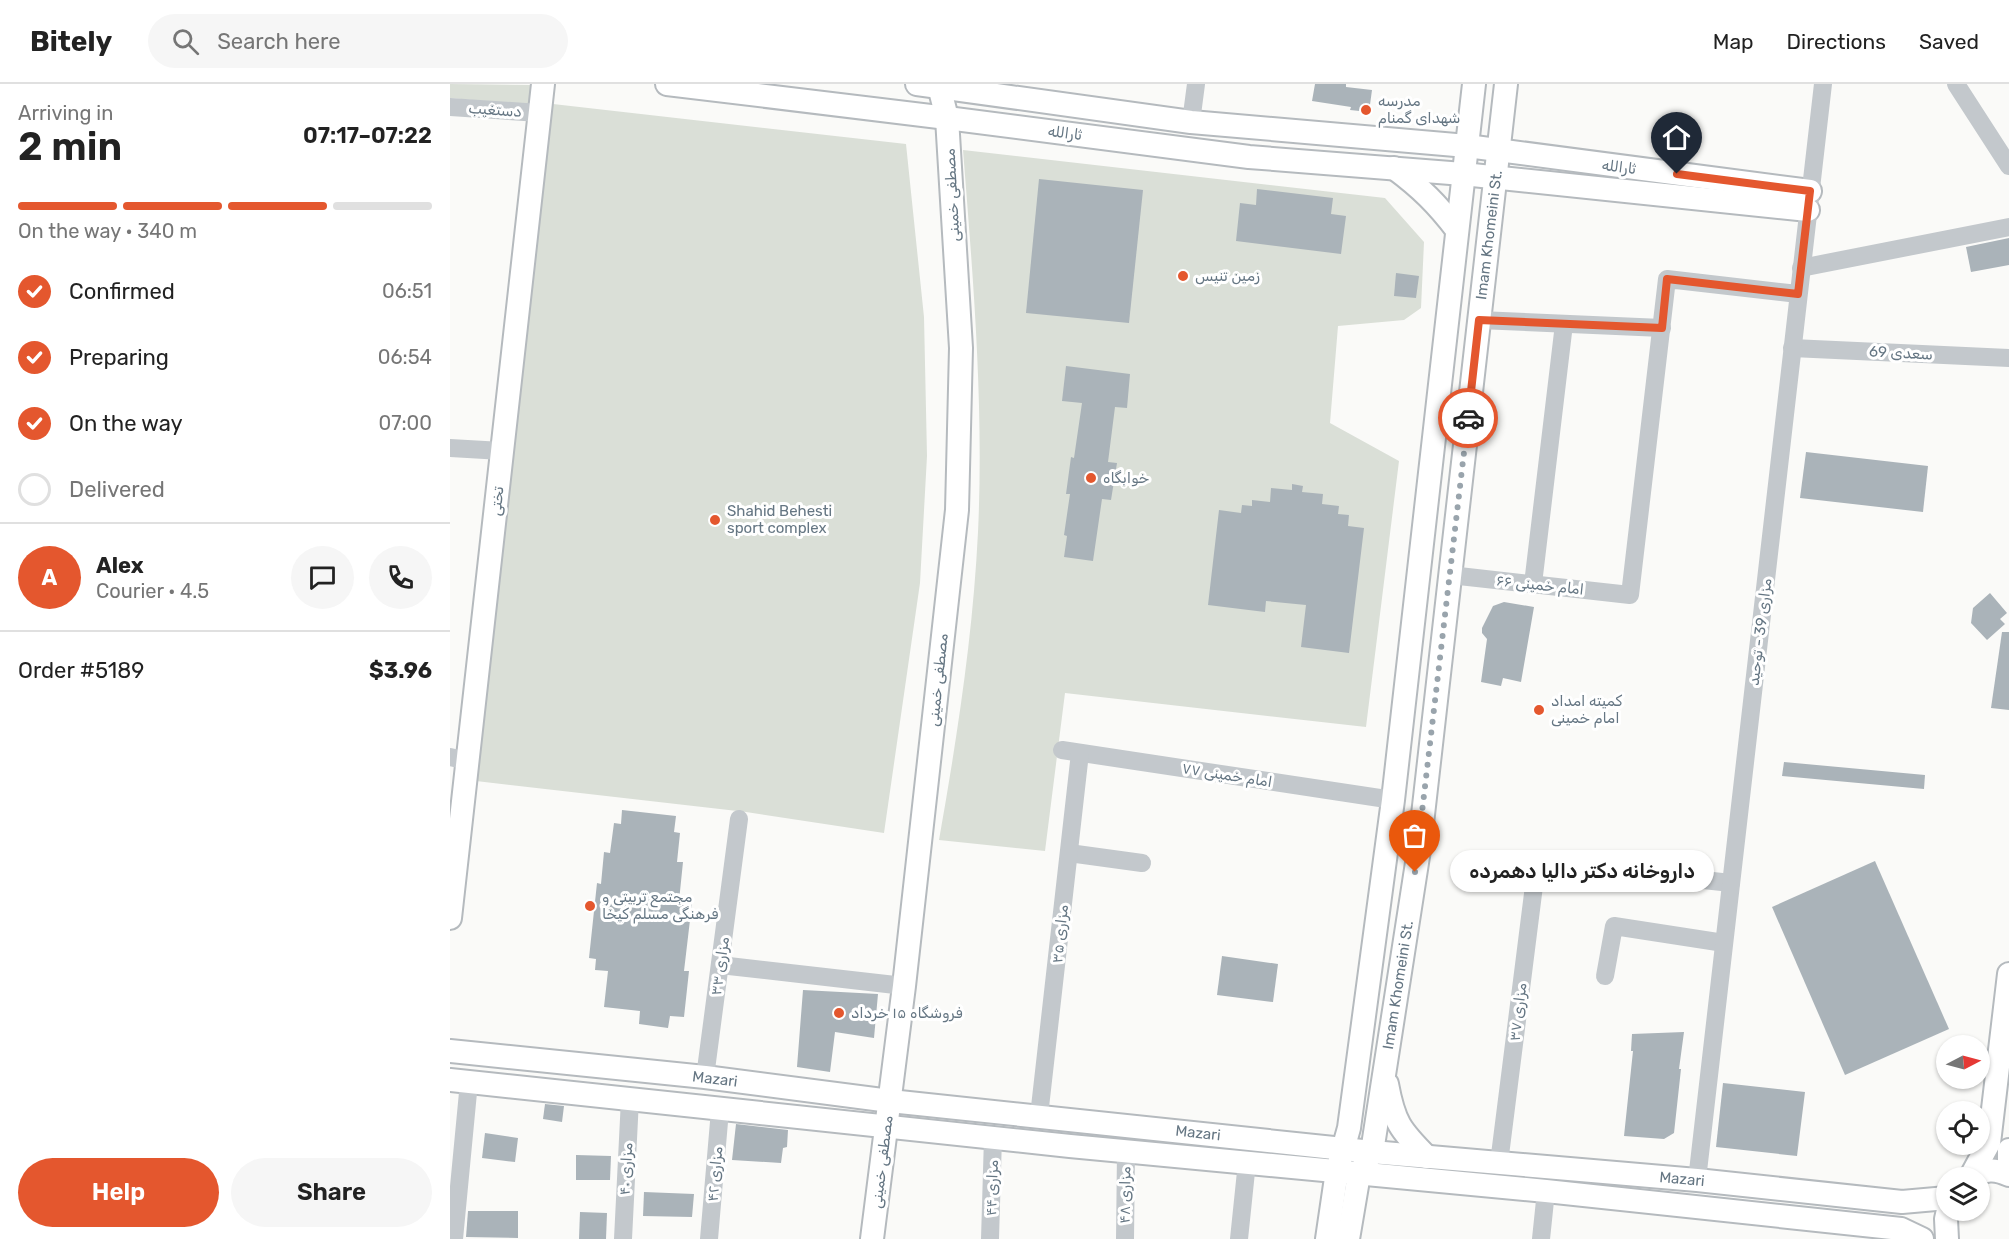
<!DOCTYPE html>
<meta charset="utf-8">
<style>
body{margin:0;font-family:Rubik,"Noto Naskh Arabic",sans-serif;background:#f6f6f6;color:#222;height:100vh;display:flex;flex-direction:column;font-size:22px;white-space:nowrap}
*{box-sizing:border-box;margin:0}
p{font-size:20px;color:#767676}
.icon{flex:none;width:33px;height:33px;fill:none;stroke:currentColor;stroke-width:2;stroke-linecap:round;stroke-linejoin:round}
.map{position:relative;flex:1;overflow:hidden}
.details{display:flex;flex-direction:column;background:#fff;width:450px}
.details>*{flex:none}
.needle{width:39px;rotate:84deg}
.fabs{position:absolute;left:1486px;top:951px;display:grid;gap:12px}
.fabs a{display:grid;place-items:center;width:54px;height:54px;border-radius:50%;background:#fff;box-shadow:0 2px 4px #0004;font-size:30px}
.pin{position:absolute;display:grid;place-items:center;width:51px;height:51px;color:#fff;margin:-62px -26px;border-radius:50% 50% 50% 0;rotate:-45deg;box-shadow:0 0 6px #0007}
.pin .icon{rotate:45deg}
.courier{position:absolute;display:grid;place-items:center;width:60px;height:60px;margin:-30px;border:4px solid #e4572e;border-radius:50%;background:#fff;color:#222;box-shadow:0 2px 8px #0007}
.bubble{position:absolute;height:42px;border-radius:21px;background:#fff;box-shadow:0 2px 4px #0004;font-size:20px;font-weight:600;line-height:42px;text-align:center}
.summary em{font-style:normal;font-weight:600}
.summary div{display:flex;flex-direction:column-reverse}
.summary{display:flex;align-items:center;justify-content:space-between;height:102px;padding:0 18px}
h1{font-size:39px;font-weight:600;line-height:45px}
.bar{display:grid;grid-template-columns:repeat(4,1fr);gap:9px 6px;align-content:center;height:72px;padding:0 18px}
.bar i{height:8px;border-radius:4px;background:#e0e0e0}
.bar .active{background:#e4572e}
.bar p{grid-column:span 4}
.line{display:flex;align-items:center;gap:15px;padding:0 18px;border-top:2px solid #e0e0e0}
.line div{flex:1}
.round{display:grid;place-items:center;flex:none;width:63px;height:63px;border-radius:32px;background:#f6f6f6}
ol{padding:0 18px;list-style:none}
li{display:flex;align-items:center;gap:18px;height:66px}
li p{margin-inline-start:auto}
li .icon{padding:6px;border-radius:50%;background:#e4572e;color:#fff;stroke-width:4}
li:last-child{color:#767676}
li i{width:33px;height:33px;border:3px solid #e0e0e0;border-radius:50%}
.cta{display:flex;gap:12px;margin-top:auto;padding:12px 18px}
.cta a{flex:1;height:69px;border-radius:36px;background:#e4572e;color:#fff;font-size:24px;font-weight:600;line-height:69px;text-align:center}
.cta a+a{background:#f6f6f6;color:#222}
header{display:flex;align-items:center;gap:36px;box-sizing:border-box;height:84px;padding:0 30px;background:#fff;border-bottom:2px solid #e0e0e0}
header strong{font-size:28px}
nav{display:flex;gap:33px;margin-inline-start:auto;font-size:21px}
.search{width:420px;height:54px;background:#f6f6f6;display:flex;align-items:center;gap:15px;box-sizing:border-box;padding:0 21px;border-radius:33px;color:#767676;font-size:22px}
main{display:flex;flex:1;min-height:0}
.map>svg:first-child{display:block}
.green{fill:#dadfd7}
.building{fill:#aab3b9}
.lines{fill:none;stroke-linecap:round;stroke-linejoin:round}
.major-casing{stroke:#b5babe;stroke-width:26}
.minor{stroke:#c3c8cc;stroke-width:18}
.major{stroke:#fff;stroke-width:22}
.done{stroke:#99a4ac;stroke-width:6;stroke-dasharray:0 10.8}
.route{stroke:#e4572e;stroke-width:8}
.poi-dot{fill:#e4572e;stroke:#fff;stroke-width:2}
.labels{text-anchor:middle;dominant-baseline:central;stroke-width:6;stroke-linejoin:round;paint-order:stroke}
.poi-label{font-size:15px;fill:#657683;stroke:#fff;text-anchor:start}
.street-label{font-size:15px;fill:#657683;stroke:#fff}
</style>
<header>
<strong>Bitely</strong>
<div class="search"><svg class="icon" aria-label="search" viewBox="0 0 24 24"><circle cx="10" cy="10" r="6"/><path d="M15 15l6 6"/></svg>Search here</div>
<nav><a>Map</a><a>Directions</a><a>Saved</a></nav>
</header>
<main>
<section class="details">
<div class="summary"><div><h1>2 min</h1><p>Arriving in</p></div><em>07:17–07:22</em></div>
<div class="bar"><i class="active"></i><i class="active"></i><i class="active"></i><i></i><p>On the way · 340 m</p></div>
<ol>
<li><svg class="icon" aria-label="check" viewBox="0 0 24 24"><path d="M5 12l5 5 9-10"/></svg>Confirmed<p>06:51</p></li>
<li><svg class="icon" aria-label="check" viewBox="0 0 24 24"><path d="M5 12l5 5 9-10"/></svg>Preparing<p>06:54</p></li>
<li><svg class="icon" aria-label="check" viewBox="0 0 24 24"><path d="M5 12l5 5 9-10"/></svg>On the way<p>07:00</p></li>
<li><i></i>Delivered</li>
</ol>
<div class="line" style="height:108px"><b class="round" style="background:#e4572e;color:#fff">A</b><div><b>Alex</b><p>Courier · 4.5</p></div><a class="round"><svg class="icon" aria-label="chat" viewBox="0 0 24 24"><path d="M4 5h16v11H9l-5 4z"/></svg></a><a class="round"><svg class="icon" aria-label="phone" viewBox="0 0 24 24"><path d="M5 4h4l2 5-3 2q2 4 5 5l2-3 5 2v4C11 20 4 13 5 4z"/></svg></a></div>
<div class="line" style="height:78px"><div>Order #5189</div><b>$3.96</b></div>
<div class="cta"><a>Help</a><a>Share</a></div>
</section>
<div class="map">
<svg width="1559" height="1155" viewBox="0 0 1559 1155">
<rect width="100%" height="100%" fill="#fafaf8"/>
<!-- green -->
<g class="green">
<polygon points="0,0 81,1 79,21 0,14"/>
<polygon points="103,20 456,60 474,233 477,372 470,499 434,749 296,728 26,697"/>
<path d="M513,66L935,114L974,158L971,224L954,236L888,242L880,339L949,377L916,643L615,609L595,767L489,756C507,654 523,551 528,448C534,321 523,193 513,66Z"/>
</g>
<!-- building -->
<g class="building">
<polygon points="865,0 896,0 896,3 922,6 919,28 900,26 901,23 862,17"/>
<polygon points="589,95 693,106 679,239 576,229"/>
<polygon points="807,105 883,114 881,130 896,132 891,170 786,157 790,119 806,121"/>
<polygon points="1559,154 1559,181 1521,188 1516,163"/>
<polygon points="946,189 969,192 966,214 944,212"/>
<polygon points="616,282 680,290 677,324 665,323 658,378 667,379 661,416 652,415 643,477 614,473 617,452 614,451 620,410 616,410 621,373 624,374 632,319 612,317"/>
<polygon points="1356,368 1478,382 1473,428 1350,414"/>
<polygon points="842,400 853,402 852,408 873,410 872,420 889,422 888,430 899,431 898,442 914,444 899,569 851,563 856,521 816,517 815,528 758,521 769,426 791,429 792,421 802,422 802,416 820,418 821,404 842,406"/>
<polygon points="1540,509 1557,529 1550,535 1555,540 1537,556 1521,539 1523,524"/>
<polygon points="1054,518 1084,523 1071,598 1053,594 1051,602 1031,598 1037,555 1032,549 1032,544 1043,522"/>
<polygon points="1552,548 1559,548 1559,626 1541,624"/>
<polygon points="1334,678 1475,691 1474,705 1332,692"/>
<polygon points="172,726 226,732 224,748 230,749 227,778 233,778 229,817 242,819 234,887 239,887 234,933 220,932 218,944 189,940 190,927 154,923 158,887 145,886 146,875 139,874 147,799 151,800 154,768 160,769 164,739 171,740"/>
<polygon points="1425,777 1499,945 1395,991 1322,823"/>
<polygon points="772,872 828,880 823,918 767,911"/>
<polygon points="353,906 428,910 424,954 385,948 380,988 347,983"/>
<polygon points="1234,948 1229,985 1231,985 1224,1049 1214,1055 1174,1052 1183,967 1181,967 1182,950"/>
<polygon points="1273,999 1355,1008 1347,1072 1266,1063"/>
<polygon points="95,1020 114,1022 112,1038 93,1035"/>
<polygon points="286,1040 338,1046 337,1063 333,1064 331,1079 282,1076"/>
<polygon points="35,1049 68,1054 65,1078 32,1074"/>
<polygon points="126,1071 161,1072 160,1096 126,1096"/>
<polygon points="194,1108 244,1110 242,1133 193,1132"/>
<polygon points="18,1127 68,1127 68,1154 16,1153"/>
<polygon points="130,1128 157,1129 156,1155 129,1155"/>
</g>
<g class="lines">
<!-- major casing -->
<g class="major-casing">
<g id="major">
<polyline points="217,0 497,34 799,73 1013,90 1358,126"/>
<polyline points="467,0 741,38 1017,62 1360,107"/>
<path d="M944,84C971,104 987,120 1007,146"/>
<polyline points="0,834 93,0"/>
<polyline points="0,967 255,993 440,1017 922,1068 1247,1096 1452,1118 1497,1114"/>
<polyline points="0,996 620,1062 1096,1107 1451,1145 1472,1155"/>
<path d="M937,1000C944,1038 950,1046 977,1073"/>
<polyline points="1559,1066 1559,1078"/>
<polyline points="1520,1094 1539,1059 1559,890"/>
<path d="M1521,1094C1535,1085 1544,1084 1559,1091"/>
<polyline points="422,1155 454,902 507,426 511,264 497,34 489,2"/>
<polyline points="877,1155 887,1087 899,1044 943,716 1024,0"/>
<polyline points="898,1155 909,1090 922,1068 969,766 1056,0"/>
<polyline points="1497,1155 1496,1135 1498,1126"/>
</g>
</g>
<!-- minor -->
<g class="minor">
<polyline points="1506,0 1559,82"/>
<polyline points="0,23 90,29"/>
<polyline points="741,38 746,0"/>
<polyline points="1351,184 1559,143"/>
<polyline points="1029,236 1212,244"/>
<polyline points="1342,264 1559,274"/>
<polyline points="0,364 52,367"/>
<polyline points="1000,491 1180,511 1217,195 1348,210"/>
<polyline points="1083,500 1114,240"/>
<polyline points="612,666 943,716"/>
<polyline points="0,673 18,677"/>
<polyline points="619,769 692,779"/>
<polyline points="270,881 454,902"/>
<polyline points="1155,892 1164,842 1274,859"/>
<polyline points="255,993 289,735"/>
<polyline points="589,1032 630,669"/>
<polyline points="1049,1079 1087,778 1281,799"/>
<polyline points="1247,1096 1373,0"/>
<polyline points="4,1155 19,998"/>
<polyline points="173,1155 180,1015"/>
<polyline points="259,1155 270,1026"/>
<polyline points="540,1155 543,1053"/>
<polyline points="675,1155 676,1067"/>
<polyline points="789,1155 797,1078"/>
<polyline points="1091,1155 1096,1107"/>
</g>
<!-- major -->
<use href="#major" class="major"/>
</g>
<g class="lines">
<!-- done -->
<polyline class="done" points="965,788 1018,334"/>
<!-- route -->
<polyline class="route" points="1018,334 1029,236 1212,244 1217,195 1348,210 1360,107 1227,90"/>
</g>
<!-- markers -->
<g class="poi-dot">
<circle cx="916" cy="26" r="6"/>
<circle cx="733" cy="192" r="6"/>
<circle cx="641" cy="394" r="6"/>
<circle cx="265" cy="436" r="6"/>
<circle cx="1089" cy="626" r="6"/>
<circle cx="140" cy="822" r="6"/>
<circle cx="389" cy="929" r="6"/>
</g>
<g class="labels">
<!-- poi labels -->
<g class="poi-label">
<text x="928" y="17">مدرسه<tspan x="928" dy="17">شهدای گمنام</tspan></text>
<text x="745" y="192">زمین تنیس</text>
<text x="653" y="394">خوابگاه</text>
<text x="277" y="427">Shahid Behesti<tspan x="277" dy="17">sport complex</tspan></text>
<text x="1101" y="617">کمیته امداد<tspan x="1101" dy="17">امام خمینی</tspan></text>
<text x="152" y="813">مجتمع تربیتی و<tspan x="152" dy="17">فرهنگی مسلم کیخا</tspan></text>
<text x="401" y="929">فروشگاه ۱۵ خرداد</text>
</g>
<!-- street labels -->
<g class="street-label">
<text transform="translate(45 26) rotate(4)">دستغیب</text>
<text transform="translate(615 49) rotate(7)">ثارالله</text>
<text transform="translate(1169 83) rotate(7)">ثارالله</text>
<text transform="translate(502 111) rotate(-93)">مصطفی خمینی</text>
<text transform="translate(1039 151) rotate(-83)">Imam Khomeini St.</text>
<text transform="translate(1451 269) rotate(3)">سعدی 69</text>
<text transform="translate(47 417) rotate(-84)">تختی</text>
<text transform="translate(1090 501) rotate(6)">امام خمینی ۶۶</text>
<text transform="translate(1310 548) rotate(-83)">مزاری 39 - توحید</text>
<text transform="translate(488 596) rotate(-84)">مصطفی خمینی</text>
<text transform="translate(777 691) rotate(9)">امام خمینی ۷۷</text>
<text transform="translate(610 850) rotate(-84)">مزاری ۳۵</text>
<text transform="translate(270 882) rotate(-82)">مزاری ۳۳</text>
<text transform="translate(948 901) rotate(-81)">Imam Khomeini St.</text>
<text transform="translate(1068 928) rotate(-83)">مزاری ۳۷</text>
<text transform="translate(265 995) rotate(7)">Mazari</text>
<text transform="translate(748 1049) rotate(6)">Mazari</text>
<text transform="translate(432 1078) rotate(-83)">مصطفی خمینی</text>
<text transform="translate(176 1085) rotate(-87)">مزاری ۴۰</text>
<text transform="translate(265 1090) rotate(-85)">مزاری ۴۲</text>
<text transform="translate(1232 1095) rotate(5)">Mazari</text>
<text transform="translate(542 1104) rotate(-88)">مزاری ۴۴</text>
<text transform="translate(675 1111) rotate(-89)">مزاری ۴۸</text>
</g>
</g>
</svg>
<div class="fabs">
<a><svg class="needle" viewBox="-14 -14 28 28"><path d="M0-13l5 13h-10z" fill="#e53935"/><path d="M0 13l5-13h-10z" fill="#767676"/></svg></a>
<a><svg class="icon" aria-label="locate" viewBox="0 0 24 24"><circle cx="12" cy="12" r="6"/><path d="M12 2v4M12 18v4M2 12h4M18 12h4"/></svg></a>
<a><svg class="icon" aria-label="layers" viewBox="0 0 24 24"><path d="M12 4l9 5-9 5-9-5zM3 14l9 5 9-5"/></svg></a>
</div>
<div class="pin" style="left:965px;top:788px;background:#ea580c"><svg class="icon" aria-label="bag" viewBox="0 0 24 24"><path d="M5 8h14l-1 12H6zM9 8a3 3 0 0 1 6 0"/></svg></div>
<div class="pin" style="left:1227px;top:90px;background:#1f2937"><svg class="icon" aria-label="home" viewBox="0 0 24 24"><path d="M3 11l9-7 9 7M6 9v11h12V9"/></svg></div>
<div class="courier" style="left:1018px;top:334px"><svg class="icon" aria-label="car" viewBox="0 0 24 24"><path d="M5 17H2v-5l4-1 3-4h7l3 4 3 1v5h-3M9 17h6M6 11h13"/><circle cx="7" cy="17" r="2"/><circle cx="17" cy="17" r="2"/></svg></div>
<div class="bubble" style="left:1000px;top:766px;width:264px">داروخانه دکتر دالیا دهمرده</div>
</div>
</main>
